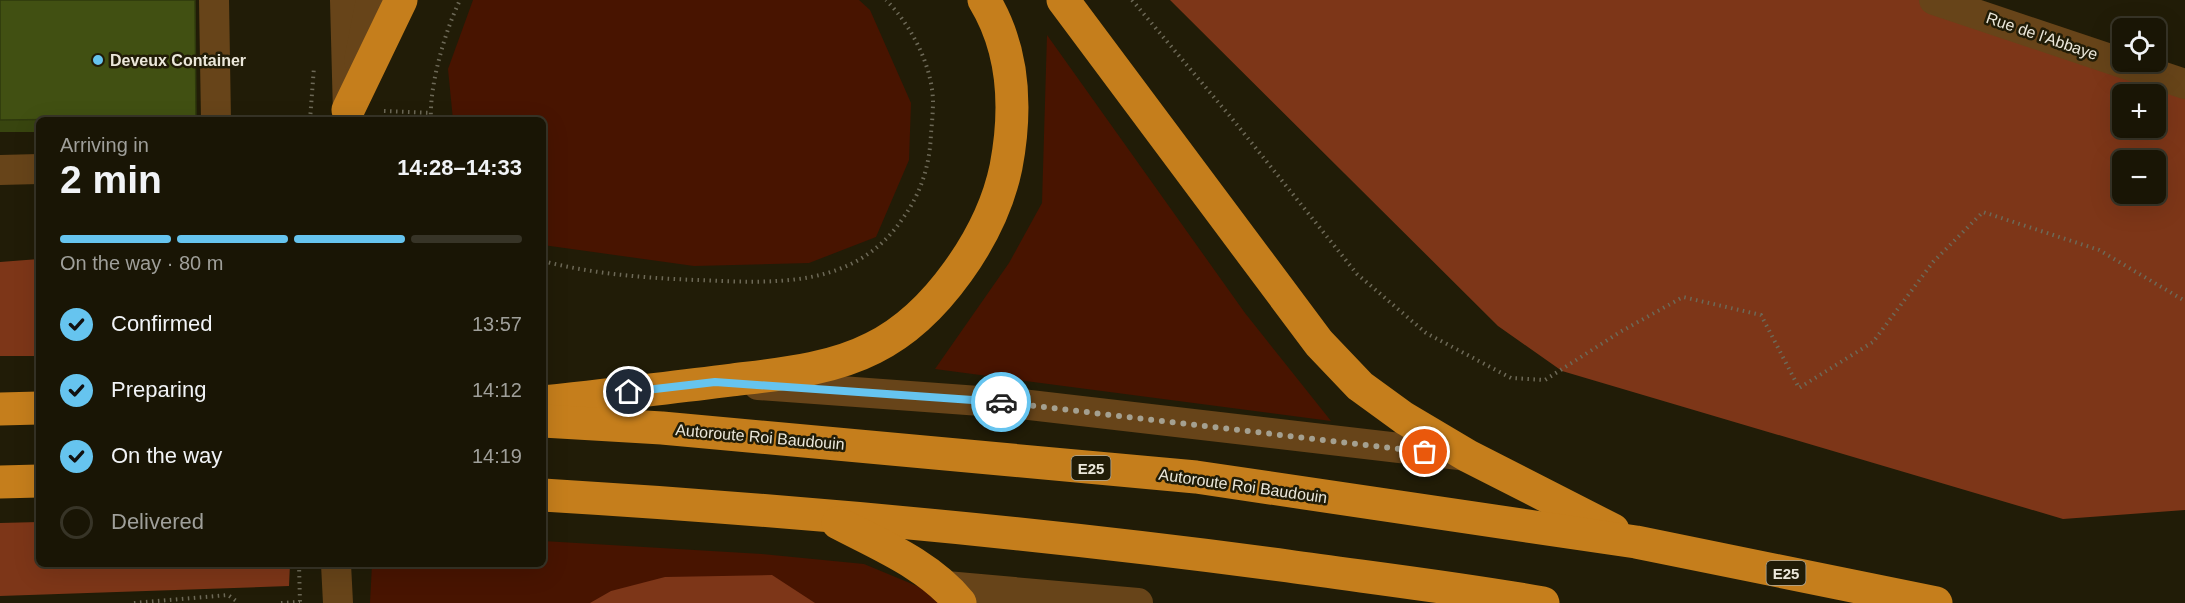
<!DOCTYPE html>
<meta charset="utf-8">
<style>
body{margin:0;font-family:Helvetica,sans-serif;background:#262213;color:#f1f3f6;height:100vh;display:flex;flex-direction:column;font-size:22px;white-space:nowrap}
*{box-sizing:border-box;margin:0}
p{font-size:20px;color:#9f9f9a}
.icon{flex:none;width:33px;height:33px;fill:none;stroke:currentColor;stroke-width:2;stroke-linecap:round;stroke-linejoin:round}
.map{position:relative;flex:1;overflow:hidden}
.details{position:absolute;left:36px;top:117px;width:510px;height:450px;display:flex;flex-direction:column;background:#191505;border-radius:9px;box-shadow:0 6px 24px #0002,0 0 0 2px #373427}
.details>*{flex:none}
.tools{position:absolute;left:2112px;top:18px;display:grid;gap:12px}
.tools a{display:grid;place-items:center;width:54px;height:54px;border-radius:9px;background:#191505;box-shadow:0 6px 24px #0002,0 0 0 2px #373427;font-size:30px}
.pin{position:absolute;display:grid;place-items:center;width:51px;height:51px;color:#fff;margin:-26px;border:3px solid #fff;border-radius:50%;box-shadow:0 2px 6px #0007}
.courier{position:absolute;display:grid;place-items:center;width:60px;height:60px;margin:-30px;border:4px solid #66c4ef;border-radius:50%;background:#fff;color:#222;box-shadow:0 2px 8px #0007}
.summary em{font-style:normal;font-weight:700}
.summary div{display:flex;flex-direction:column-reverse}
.summary{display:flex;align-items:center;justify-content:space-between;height:102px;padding:0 24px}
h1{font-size:39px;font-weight:700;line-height:45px}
.bar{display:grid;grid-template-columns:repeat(4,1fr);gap:9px 6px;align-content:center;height:72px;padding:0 24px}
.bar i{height:8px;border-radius:4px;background:#373427}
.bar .active{background:#66c4ef}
.bar p{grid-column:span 4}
ol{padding:0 24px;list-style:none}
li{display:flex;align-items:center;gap:18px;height:66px}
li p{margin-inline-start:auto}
li .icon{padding:6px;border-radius:50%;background:#66c4ef;color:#111;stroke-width:4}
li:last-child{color:#9f9f9a}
li i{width:33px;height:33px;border:3px solid #373427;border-radius:50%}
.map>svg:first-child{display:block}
.green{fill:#481400}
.forest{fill:#7d3618;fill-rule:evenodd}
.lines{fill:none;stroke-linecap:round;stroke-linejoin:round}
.path{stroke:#6d6957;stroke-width:4;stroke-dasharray:1.5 4.5;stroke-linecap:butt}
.minor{stroke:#674419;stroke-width:30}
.highway{stroke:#c57e1c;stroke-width:33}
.wall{fill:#38450f}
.building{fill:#415012;stroke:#2e380d;stroke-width:1.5}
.done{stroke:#a4a090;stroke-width:6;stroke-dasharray:0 10.8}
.route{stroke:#66c4ef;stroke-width:8}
.poi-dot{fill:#66c4ef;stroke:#211c07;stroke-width:2}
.labels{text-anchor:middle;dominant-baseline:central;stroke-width:5;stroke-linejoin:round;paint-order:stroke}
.shield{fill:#211c07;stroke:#aeaa9b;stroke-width:1.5}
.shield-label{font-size:15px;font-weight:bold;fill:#ebe7da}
.street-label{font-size:16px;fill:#ebe7da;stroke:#211c07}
.poi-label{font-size:16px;font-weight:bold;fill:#ebe7da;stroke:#211c07;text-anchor:start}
</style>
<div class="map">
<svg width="2185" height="603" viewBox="0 0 2185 603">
<rect width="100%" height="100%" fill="#211c07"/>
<!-- green -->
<g class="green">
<polygon points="473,0 859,0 870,10 911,103 909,160 876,237 809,263 694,266 543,245 543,120 453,120 448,69"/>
<polygon points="1047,35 1245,313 1331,421 935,369 1009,263 1042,203"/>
<polygon points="543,541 762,554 864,564 929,591 941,603 370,603 372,564 543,564"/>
</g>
<!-- forest -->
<g class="forest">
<path d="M1170,0H1934L2185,84V510L2063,519L1562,371L1498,326ZM2122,94H2156V128H2122ZM2122,160H2156V194H2122Z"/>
<polygon points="39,259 39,356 0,356 0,262"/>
<polygon points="39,522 39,564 290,564 289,586 0,596 0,523"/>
<polygon points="772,575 815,603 590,603 611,591 665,577"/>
</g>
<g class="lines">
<!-- path -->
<g class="path">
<polyline points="1132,0 1234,121 1357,274 1426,333 1511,378 1545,380 1620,332 1683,297 1761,315 1799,388 1873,342 1933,262 1983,212 2099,250 2185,301"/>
<polyline points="384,111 431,113"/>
<polyline points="310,120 314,67"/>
<path d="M431,120C429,86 445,31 460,0"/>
<path d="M543,261C593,274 645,278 696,280C772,283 855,290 903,218C921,193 930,165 931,133C932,123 933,112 933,101C932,65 911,25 886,0"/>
<polyline points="299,564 300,603"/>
<polyline points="134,603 228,595 239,603"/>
<polyline points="281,603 300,602"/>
</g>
<!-- minor -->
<g class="minor">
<polyline points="214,0 216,120"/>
<polyline points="345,0 348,114"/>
<polyline points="1934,0 2185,84"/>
<polyline points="359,61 371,0"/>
<polyline points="0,170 39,169"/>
<polyline points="758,385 1021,404 1468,456"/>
<polyline points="336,564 338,603"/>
<polyline points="946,586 1138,603"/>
</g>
<!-- highway -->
<g class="highway">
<polyline points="1063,0 1319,343 1360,386 1404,418 1468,456 1613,530"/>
<polyline points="348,110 401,0"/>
<path d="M543,402C606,395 669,388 732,380C780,374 830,370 873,348C936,317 992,235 1006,167C1017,109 1015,51 984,0"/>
<polyline points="0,409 39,408"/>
<polyline points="543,421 662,428 1196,477 1636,542 1936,603"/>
<polyline points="0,482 39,481"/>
<path d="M543,495C792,510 1041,533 1288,566C1373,578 1459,588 1543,603"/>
<path d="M838,523C880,545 929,565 960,603"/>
</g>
</g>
<!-- wall -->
<polygon class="wall" points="0,0 195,0 196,120 39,120 39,132 0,132"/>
<!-- building -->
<polygon class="building" points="0,0 195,0 196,118 0,120"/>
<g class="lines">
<!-- done -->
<polyline class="done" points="1001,402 1425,452"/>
<!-- route -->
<polyline class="route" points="629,392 715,382 1001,402"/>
</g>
<!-- markers -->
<circle class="poi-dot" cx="98" cy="60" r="6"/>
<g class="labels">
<!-- shield labels -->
<g class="shield">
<rect x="1071.5" y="456" width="39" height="24" rx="4.5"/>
<rect x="1766.5" y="561" width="39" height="24" rx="4.5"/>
</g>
<g class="shield-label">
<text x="1091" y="468">E25</text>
<text x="1786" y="573">E25</text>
</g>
<!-- street labels -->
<g class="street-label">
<text transform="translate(2042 36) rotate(19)">Rue de l'Abbaye</text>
<text transform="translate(760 437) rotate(5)">Autoroute Roi Baudouin</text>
<text transform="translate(1243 486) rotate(8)">Autoroute Roi Baudouin</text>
</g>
<!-- poi labels -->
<g class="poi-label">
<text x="110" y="60">Deveux Container</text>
</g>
</g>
</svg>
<div class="tools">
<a><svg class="icon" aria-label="locate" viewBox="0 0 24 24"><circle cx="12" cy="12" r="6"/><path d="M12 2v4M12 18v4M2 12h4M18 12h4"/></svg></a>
<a>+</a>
<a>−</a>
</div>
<div class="pin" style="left:1425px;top:452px;background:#ea580c"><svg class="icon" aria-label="bag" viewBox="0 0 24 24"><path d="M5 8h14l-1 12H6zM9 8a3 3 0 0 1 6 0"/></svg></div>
<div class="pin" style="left:629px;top:392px;background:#1f2937"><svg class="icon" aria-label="home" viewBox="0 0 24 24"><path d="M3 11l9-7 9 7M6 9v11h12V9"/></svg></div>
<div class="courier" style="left:1001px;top:402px"><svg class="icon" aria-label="car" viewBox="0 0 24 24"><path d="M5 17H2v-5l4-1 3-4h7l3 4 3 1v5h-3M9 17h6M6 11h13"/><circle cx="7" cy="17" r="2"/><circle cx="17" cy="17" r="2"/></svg></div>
<section class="details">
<div class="summary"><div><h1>2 min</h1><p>Arriving in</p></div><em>14:28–14:33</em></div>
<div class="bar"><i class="active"></i><i class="active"></i><i class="active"></i><i></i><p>On the way · 80 m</p></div>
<ol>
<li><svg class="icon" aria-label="check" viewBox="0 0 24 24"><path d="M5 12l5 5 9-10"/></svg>Confirmed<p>13:57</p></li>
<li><svg class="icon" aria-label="check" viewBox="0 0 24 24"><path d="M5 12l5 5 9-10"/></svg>Preparing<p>14:12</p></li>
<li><svg class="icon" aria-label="check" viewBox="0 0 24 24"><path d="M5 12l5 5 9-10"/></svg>On the way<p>14:19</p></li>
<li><i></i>Delivered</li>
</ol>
</section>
</div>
